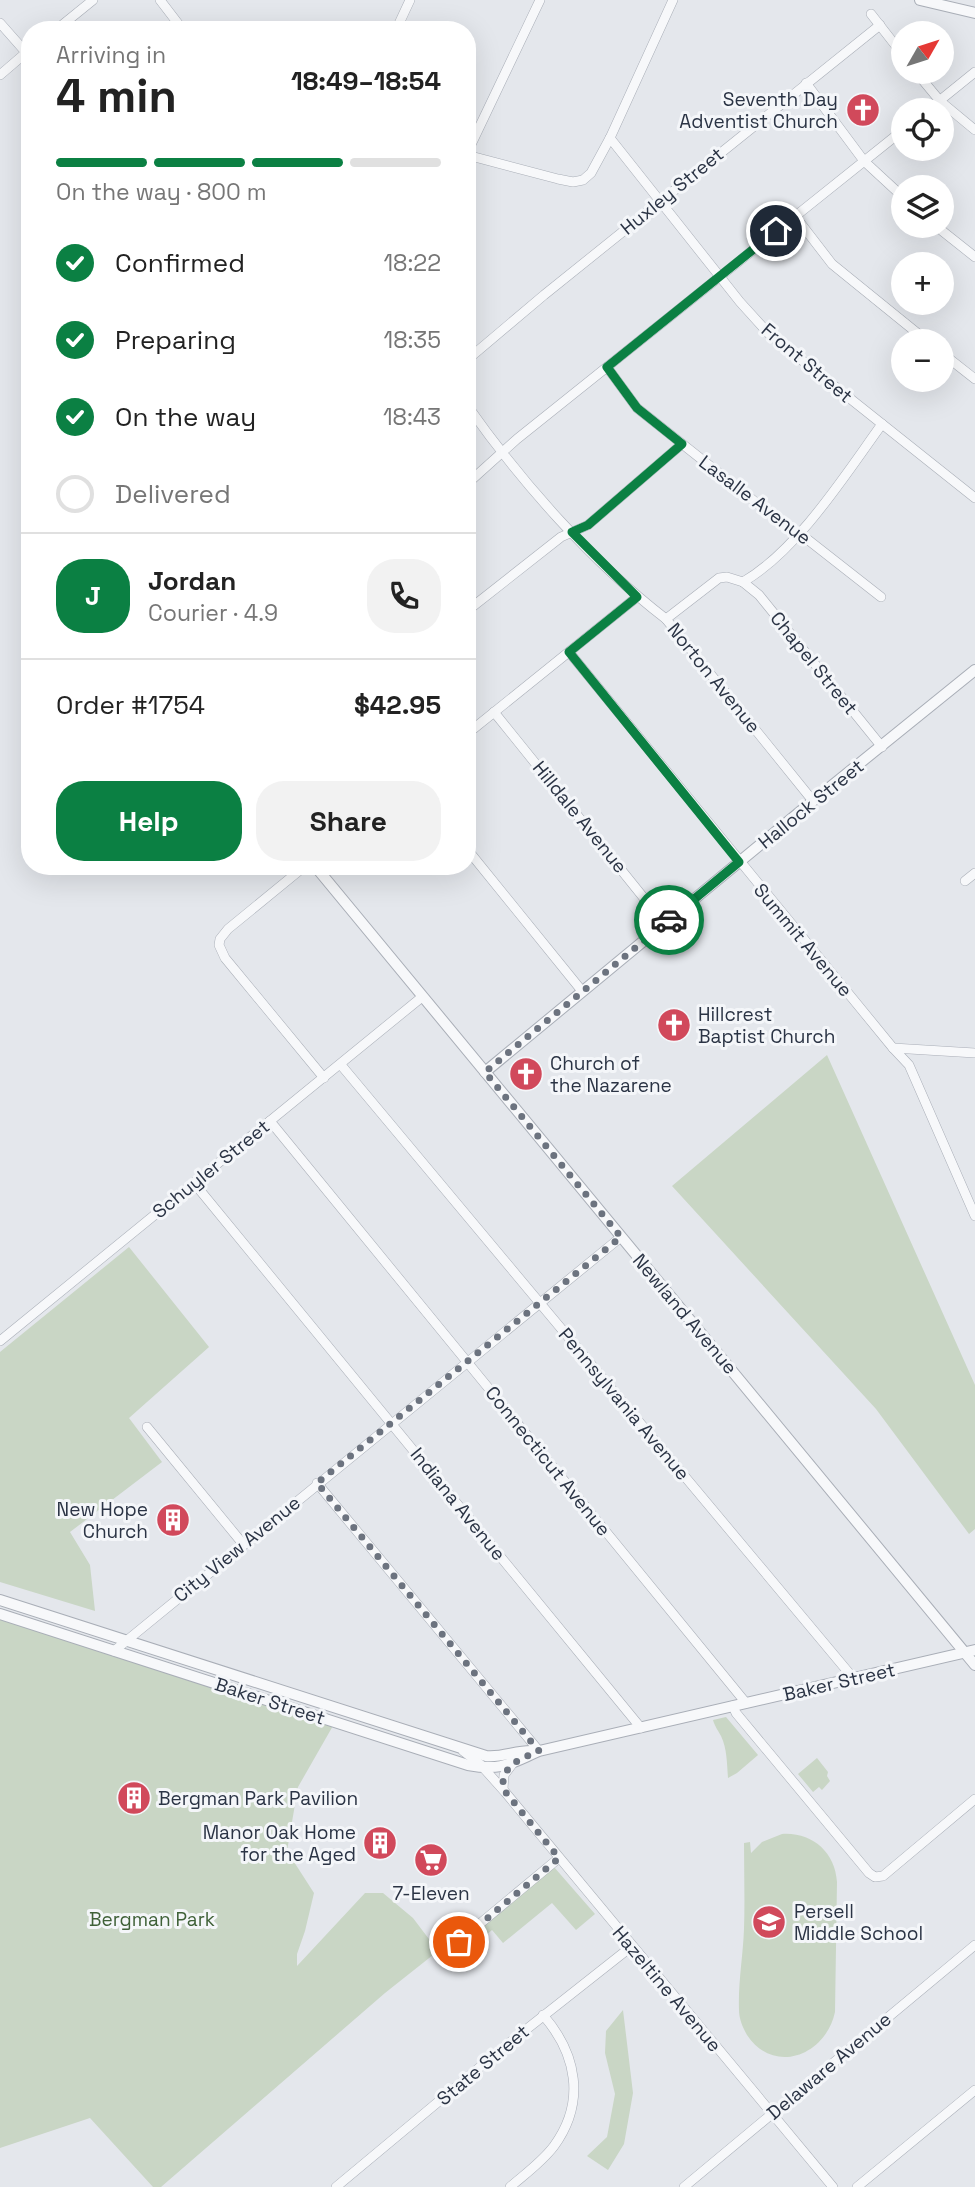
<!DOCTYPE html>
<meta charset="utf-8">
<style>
body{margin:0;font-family:"Space Grotesk",sans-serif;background:#f2f2f2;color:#222;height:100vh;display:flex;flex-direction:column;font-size:26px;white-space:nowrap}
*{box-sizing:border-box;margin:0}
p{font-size:23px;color:#767676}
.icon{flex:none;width:38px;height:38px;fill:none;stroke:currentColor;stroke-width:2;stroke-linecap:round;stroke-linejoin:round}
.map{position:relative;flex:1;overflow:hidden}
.panel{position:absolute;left:21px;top:21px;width:455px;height:854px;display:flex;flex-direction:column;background:#fff;border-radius:28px;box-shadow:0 7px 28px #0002}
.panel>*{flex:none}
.needle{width:46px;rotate:51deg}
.buttons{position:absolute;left:891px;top:21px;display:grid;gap:14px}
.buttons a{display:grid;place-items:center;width:63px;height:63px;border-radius:50%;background:#fff;box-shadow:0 7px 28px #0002;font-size:35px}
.pin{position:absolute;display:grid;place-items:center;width:60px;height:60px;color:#fff;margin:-30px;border:4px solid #fff;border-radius:50%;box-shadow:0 2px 7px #0007}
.courier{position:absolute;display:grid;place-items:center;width:70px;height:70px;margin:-35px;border:5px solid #0b8043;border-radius:50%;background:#fff;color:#222;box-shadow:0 2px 9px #0007}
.overview em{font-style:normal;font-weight:600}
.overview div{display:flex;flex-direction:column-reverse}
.overview{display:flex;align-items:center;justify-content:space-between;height:119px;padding:0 35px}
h1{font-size:46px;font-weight:600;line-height:52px}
.bar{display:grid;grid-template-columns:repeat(4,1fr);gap:10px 7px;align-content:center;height:84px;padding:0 35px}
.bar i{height:9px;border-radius:5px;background:#e0e0e0}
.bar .on{background:#0b8043}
.bar p{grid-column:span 4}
.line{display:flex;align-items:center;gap:18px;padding:0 35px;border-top:2px solid #e0e0e0}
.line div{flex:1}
.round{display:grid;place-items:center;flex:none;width:74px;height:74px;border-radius:28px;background:#f2f2f2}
ol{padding:0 35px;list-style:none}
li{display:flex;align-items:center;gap:21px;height:77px}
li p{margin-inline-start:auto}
li .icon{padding:7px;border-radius:50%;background:#0b8043;color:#fff;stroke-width:4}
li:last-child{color:#767676}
li i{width:38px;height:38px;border:4px solid #e0e0e0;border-radius:50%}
.button{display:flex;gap:14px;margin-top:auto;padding:14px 35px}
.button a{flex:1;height:80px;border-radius:28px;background:#0b8043;color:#fff;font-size:28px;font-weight:600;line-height:80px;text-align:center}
.button a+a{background:#f2f2f2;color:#222}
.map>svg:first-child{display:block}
.green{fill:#c9d6c5}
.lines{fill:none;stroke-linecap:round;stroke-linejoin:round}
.minor-casing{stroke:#a9aeb7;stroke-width:10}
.tertiary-casing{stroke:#a9aeb7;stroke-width:12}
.minor{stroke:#f7f8fa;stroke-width:9}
.tertiary{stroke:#f7f8fa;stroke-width:10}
.done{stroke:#6c737f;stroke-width:7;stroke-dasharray:0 12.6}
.route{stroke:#0b8043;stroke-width:9}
.labels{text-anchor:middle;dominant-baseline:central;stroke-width:6;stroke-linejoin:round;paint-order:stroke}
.poi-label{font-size:19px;fill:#2b3445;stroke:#f4f6f9;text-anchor:start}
.street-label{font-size:19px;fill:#2b3445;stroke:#f4f6f9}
.park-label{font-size:19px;fill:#3f6138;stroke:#f4f6f9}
</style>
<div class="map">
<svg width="975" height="2187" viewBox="0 0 975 2187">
<rect width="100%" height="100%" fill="#e4e7ec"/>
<!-- green -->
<g class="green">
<polygon points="827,1055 975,1385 975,1529 969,1534 876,1409 672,1186"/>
<polygon points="129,1247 209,1347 129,1418 162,1462 70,1532 90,1565 95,1611 0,1582 0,1352"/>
<polygon points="0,1617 334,1724 298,1787 287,1851 314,1893 305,1931 297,1954 297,1966 365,1893 383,1893 413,1918 438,1951 385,1993 161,2187 153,2187 90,2118 0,2148"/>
<path d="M726,1717L758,1755L737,1773L728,1778C727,1764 727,1748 721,1736C718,1730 715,1727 713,1720Z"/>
<polygon points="817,1758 828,1772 827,1776 830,1781 822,1790 819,1787 813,1792 798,1774"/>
<path d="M782,1834C812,1832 835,1852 837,1882L835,2012C826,2055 774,2076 747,2035C743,2028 739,2019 739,2010C738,1983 743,1956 744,1929C745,1901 744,1872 744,1843L750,1842L751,1853L762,1842Z"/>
<polygon points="554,1867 595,1914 576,1930 552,1903 503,1943 492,1930 484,1937 478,1930"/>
<polygon points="623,2010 633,2093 624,2144 608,2170 587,2156 607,2137 615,2094 605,2053 606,2031"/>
</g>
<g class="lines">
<!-- minor casing -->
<g class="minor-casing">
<g id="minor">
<polyline points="160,0 183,30"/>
<polyline points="871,14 903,55"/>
<polyline points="0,23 30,57"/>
<polyline points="56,30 93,0"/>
<polyline points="396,30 410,0"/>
<polyline points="916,72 940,101 975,130"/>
<polyline points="0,75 28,51"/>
<polyline points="806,83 864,161 903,197"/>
<polyline points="928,110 975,72"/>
<polyline points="610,138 740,302 769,334 975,498"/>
<polyline points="467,153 540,0"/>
<polyline points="467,155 558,179 573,182 583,180 591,173 610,138 673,0"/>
<polyline points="795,216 832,264 927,341"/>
<polyline points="936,226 975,257"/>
<polyline points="942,353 975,379"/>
<polyline points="467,360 544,295 880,25"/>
<polyline points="607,367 637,408 797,535 807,539 881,597"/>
<path d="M467,405C521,482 592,562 666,619L813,801"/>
<polyline points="467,484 517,439 903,130"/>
<polyline points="743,582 759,595 882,747"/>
<polyline points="467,611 561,537 588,525 682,444"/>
<path d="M666,619L719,578L727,577L743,582C798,550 845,475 882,424"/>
<polyline points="569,652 893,1048 909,1065 975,1216"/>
<polyline points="494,712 664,923"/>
<polyline points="467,734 637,597"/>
<polyline points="467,849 582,991"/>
<polyline points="305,866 228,929 220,939 219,945 225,958 324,1078"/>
<polyline points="965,881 975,873"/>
<polyline points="893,1048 975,1053"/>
<polyline points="341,1065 854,1679"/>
<polyline points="270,1121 746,1703"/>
<polyline points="194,1183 641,1728"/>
<polyline points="0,1341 422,997"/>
<polyline points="147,1427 243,1544"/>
<polyline points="317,1483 539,1751"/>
<polyline points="114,1651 621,1237"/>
<polyline points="733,1706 736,1713 869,1873 875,1877 883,1876 975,1799"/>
<polyline points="463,1751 480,1764 505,1792 833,2187"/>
<polyline points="503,1789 504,1775 513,1763"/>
<polyline points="447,1951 559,1858"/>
<polyline points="336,2187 504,2047 632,1946"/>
<path d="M510,2187C525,2174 542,2162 554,2146C586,2102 577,2054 543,2015"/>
<polyline points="684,2187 975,1945"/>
<polyline points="857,2187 975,2090"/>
</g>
</g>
<!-- tertiary casing -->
<g class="tertiary-casing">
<g id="tertiary">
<polyline points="920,0 975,13"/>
<polyline points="315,866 975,1665"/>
<polyline points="485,1072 813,801 975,670"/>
<path d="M0,1600L486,1756C502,1758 517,1750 533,1751"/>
<path d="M0,1614L468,1765C502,1771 509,1764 539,1751L975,1650"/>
</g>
</g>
<!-- minor -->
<use href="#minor" class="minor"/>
<!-- tertiary -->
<use href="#tertiary" class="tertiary"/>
</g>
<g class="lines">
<!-- done -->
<path class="done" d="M459,1942L559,1858L503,1789C501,1765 520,1759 539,1751L317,1483L621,1237L485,1072L669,920"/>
<!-- route -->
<polyline class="route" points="669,920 739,862 569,652 637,597 572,532 588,525 682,444 637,408 607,367 776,231"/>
</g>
<!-- icons -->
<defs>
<g id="church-disc" transform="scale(1.75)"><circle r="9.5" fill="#d1495b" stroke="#f4f6f9"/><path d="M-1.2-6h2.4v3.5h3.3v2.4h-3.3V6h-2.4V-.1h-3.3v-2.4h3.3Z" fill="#fff"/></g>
<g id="building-disc" transform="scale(1.75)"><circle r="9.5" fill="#d1495b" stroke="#f4f6f9"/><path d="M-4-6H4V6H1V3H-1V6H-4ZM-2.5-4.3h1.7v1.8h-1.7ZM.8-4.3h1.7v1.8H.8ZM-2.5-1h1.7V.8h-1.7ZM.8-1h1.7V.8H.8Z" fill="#fff"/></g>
<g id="supermarket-disc" transform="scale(1.75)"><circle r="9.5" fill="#d1495b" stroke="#f4f6f9"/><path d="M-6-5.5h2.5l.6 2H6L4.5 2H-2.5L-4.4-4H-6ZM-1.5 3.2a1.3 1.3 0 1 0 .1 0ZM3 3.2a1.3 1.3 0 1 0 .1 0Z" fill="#fff"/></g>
<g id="school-disc" transform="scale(1.75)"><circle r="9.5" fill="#d1495b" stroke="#f4f6f9"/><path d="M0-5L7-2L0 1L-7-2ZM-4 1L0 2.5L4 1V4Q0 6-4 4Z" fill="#fff"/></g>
</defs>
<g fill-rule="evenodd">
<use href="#church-disc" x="863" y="110"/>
<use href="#church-disc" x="674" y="1025"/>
<use href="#church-disc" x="526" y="1074"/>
<use href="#building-disc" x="173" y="1520"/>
<use href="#building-disc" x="134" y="1798"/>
<use href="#building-disc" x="380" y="1843"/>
<use href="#supermarket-disc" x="431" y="1860"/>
<use href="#school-disc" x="769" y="1922"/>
</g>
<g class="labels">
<!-- poi labels -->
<g class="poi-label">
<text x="838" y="99" text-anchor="end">Seventh Day<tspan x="838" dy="22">Adventist Church</tspan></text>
<text x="698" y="1014">Hillcrest<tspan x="698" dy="22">Baptist Church</tspan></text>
<text x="550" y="1063">Church of<tspan x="550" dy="22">the Nazarene</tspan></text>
<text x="148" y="1509" text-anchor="end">New Hope<tspan x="148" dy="22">Church</tspan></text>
<text x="158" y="1798">Bergman Park Pavilion</text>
<text x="356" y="1832" text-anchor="end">Manor Oak Home<tspan x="356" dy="22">for the Aged</tspan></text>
<text x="431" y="1893" text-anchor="middle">7-Eleven</text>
<text x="794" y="1911">Persell<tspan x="794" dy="22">Middle School</tspan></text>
</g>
<!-- street labels -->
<g class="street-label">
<text transform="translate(672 191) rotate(-39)">Huxley Street</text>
<text transform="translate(807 363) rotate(40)">Front Street</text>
<text transform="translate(755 500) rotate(37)">Lasalle Avenue</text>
<text transform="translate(814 663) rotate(51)">Chapel Street</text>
<text transform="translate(714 678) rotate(51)">Norton Avenue</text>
<text transform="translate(811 804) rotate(-39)">Hallock Street</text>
<text transform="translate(580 817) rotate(51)">Hilldale Avenue</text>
<text transform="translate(803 940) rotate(50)">Summit Avenue</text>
<text transform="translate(211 1169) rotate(-39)">Schuyler Street</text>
<text transform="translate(685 1314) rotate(50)">Newland Avenue</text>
<text transform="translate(624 1404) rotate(50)">Pennsylvania Avenue</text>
<text transform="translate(548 1461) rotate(51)">Connecticut Avenue</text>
<text transform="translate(458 1504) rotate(51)">Indiana Avenue</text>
<text transform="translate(237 1549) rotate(-39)">City View Avenue</text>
<text transform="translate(839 1682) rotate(-13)">Baker Street</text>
<text transform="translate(270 1701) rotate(18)">Baker Street</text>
<text transform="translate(667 1989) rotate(50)">Hazeltine Avenue</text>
<text transform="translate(483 2065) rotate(-40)">State Street</text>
<text transform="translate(829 2066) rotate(-40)">Delaware Avenue</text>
</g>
<!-- park labels -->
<g class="park-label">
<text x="152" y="1919">Bergman Park</text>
</g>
</g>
</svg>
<div class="buttons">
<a><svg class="needle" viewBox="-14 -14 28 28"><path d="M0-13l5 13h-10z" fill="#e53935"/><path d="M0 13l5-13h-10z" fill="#767676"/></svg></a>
<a><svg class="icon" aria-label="locate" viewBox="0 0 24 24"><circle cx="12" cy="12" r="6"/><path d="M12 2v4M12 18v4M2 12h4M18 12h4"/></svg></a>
<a><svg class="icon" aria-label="layers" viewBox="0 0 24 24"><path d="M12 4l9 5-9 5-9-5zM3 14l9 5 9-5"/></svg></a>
<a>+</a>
<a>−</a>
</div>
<div class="pin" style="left:459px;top:1942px;background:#ea580c"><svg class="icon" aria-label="bag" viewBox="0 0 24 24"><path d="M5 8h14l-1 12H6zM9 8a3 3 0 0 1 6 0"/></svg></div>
<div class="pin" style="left:776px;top:231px;background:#1f2937"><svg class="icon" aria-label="home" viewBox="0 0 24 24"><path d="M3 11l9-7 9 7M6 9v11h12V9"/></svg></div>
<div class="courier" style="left:669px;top:920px"><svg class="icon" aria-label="car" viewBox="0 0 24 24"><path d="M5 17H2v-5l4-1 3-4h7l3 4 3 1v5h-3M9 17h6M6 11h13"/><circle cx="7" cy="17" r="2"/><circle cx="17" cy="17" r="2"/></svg></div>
<section class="panel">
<div class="overview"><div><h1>4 min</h1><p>Arriving in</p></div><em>18:49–18:54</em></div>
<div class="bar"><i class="on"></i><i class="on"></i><i class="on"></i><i></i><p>On the way · 800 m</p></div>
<ol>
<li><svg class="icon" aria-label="check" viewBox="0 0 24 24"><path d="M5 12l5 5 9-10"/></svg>Confirmed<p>18:22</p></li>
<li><svg class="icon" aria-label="check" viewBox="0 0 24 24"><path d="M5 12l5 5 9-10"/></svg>Preparing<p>18:35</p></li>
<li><svg class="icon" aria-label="check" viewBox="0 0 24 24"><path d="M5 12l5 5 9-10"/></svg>On the way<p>18:43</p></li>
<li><i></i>Delivered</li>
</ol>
<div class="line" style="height:126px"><b class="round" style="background:#0b8043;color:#fff">J</b><div><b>Jordan</b><p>Courier · 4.9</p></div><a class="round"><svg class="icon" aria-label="phone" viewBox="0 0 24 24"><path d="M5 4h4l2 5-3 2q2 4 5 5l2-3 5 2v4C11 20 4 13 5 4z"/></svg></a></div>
<div class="line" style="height:91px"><div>Order #1754</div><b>$42.95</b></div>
<div class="button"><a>Help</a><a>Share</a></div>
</section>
</div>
